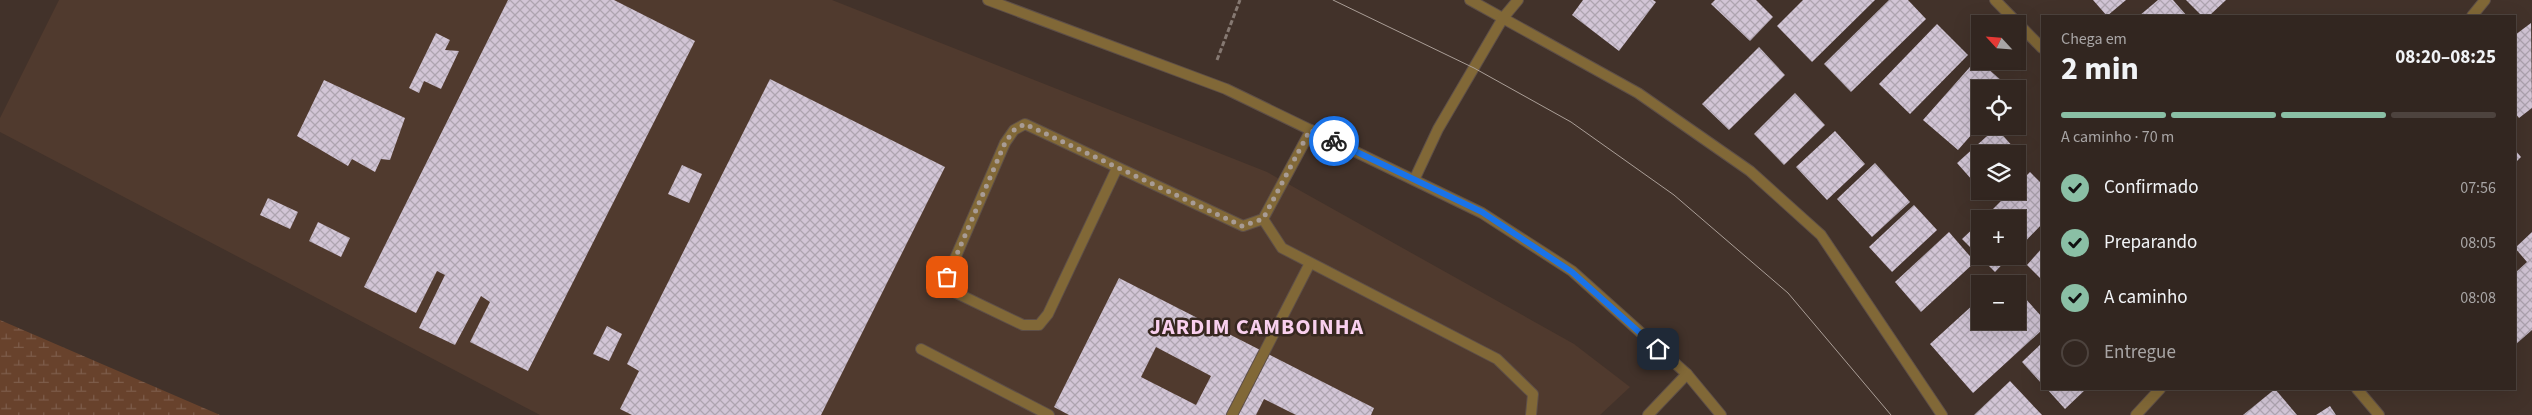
<!DOCTYPE html>
<html lang="pt">
<meta charset="utf-8">
<style>
body{margin:0;font-family:"Source Sans 3",sans-serif;background:#3a2e29;color:#f1f3f6;height:100vh;display:flex;flex-direction:column;font-size:19px;white-space:nowrap}
*{box-sizing:border-box;margin:0}
p{font-size:16px;color:#a8a5a5}
.icon{flex:none;width:28px;height:28px;fill:none;stroke:currentColor;stroke-width:2;stroke-linecap:round;stroke-linejoin:round}
.map{position:relative;flex:1;overflow:hidden}
.sheet{position:absolute;left:2041px;top:15px;width:475px;height:375px;display:flex;flex-direction:column;background:#322620;border-radius:0px;box-shadow:0 5px 20px #0002,0 0 0 1px #4d433e}
.sheet>*{flex:none}
.needle{width:32px;rotate:296deg}
.tools{position:absolute;left:1971px;top:15px;display:grid;gap:10px}
.tools a{display:grid;place-items:center;width:55px;height:55px;border-radius:0px;background:#322620;box-shadow:0 5px 20px #0002,0 0 0 1px #4d433e;font-size:25px}
.pin{position:absolute;display:grid;place-items:center;width:42px;height:42px;color:#fff;margin:-21px;border-radius:10px;box-shadow:0 2px 8px #0006}
.courier{position:absolute;display:grid;place-items:center;width:50px;height:50px;margin:-25px;border:4px solid #1a73e8;border-radius:50%;background:#fff;color:#222;box-shadow:0 1px 6px #0007}
.summary em{font-style:normal;font-weight:700}
.summary div{display:flex;flex-direction:column-reverse}
.summary{display:flex;align-items:center;justify-content:space-between;height:85px;padding:0 20px}
h1{font-size:32px;font-weight:700;line-height:38px}
.bar{display:grid;grid-template-columns:repeat(4,1fr);gap:8px 5px;align-content:center;height:60px;padding:0 20px}
.bar i{height:6px;border-radius:4px;background:#4d433e}
.bar .current{background:#8abfa5}
.bar p{grid-column:span 4}
ol{padding:0 20px;list-style:none}
li{display:flex;align-items:center;gap:15px;height:55px}
li p{margin-inline-start:auto}
li .icon{padding:5px;border-radius:50%;background:#8abfa5;color:#111;stroke-width:4}
li:last-child{color:#a8a5a5}
li i{width:28px;height:28px;border:2px solid #4d433e;border-radius:50%}
.map>svg:first-child{display:block}
.built{fill:#503a2e}
.wetland{fill:url(#wetland-marsh)}
.building{fill:url(#building-cross-hatch);fill-rule:evenodd}
.lines{fill:none;stroke-linecap:round;stroke-linejoin:round}
.service-casing{stroke:#5e4f48;stroke-width:12}
.minor-casing{stroke:#5e4f48;stroke-width:12}
.path{stroke:#867972;stroke-width:3;stroke-dasharray:5 2.5;stroke-linecap:butt}
.service{stroke:#816837;stroke-width:10}
.minor{stroke:#816837;stroke-width:10}
.tram{stroke:#aa9e97;stroke-width:1}
.done{stroke:#a89c95;stroke-width:5;stroke-dasharray:0 9}
.route{stroke:#1a73e8;stroke-width:6}
.labels{text-anchor:middle;dominant-baseline:central;stroke-width:5;stroke-linejoin:round;paint-order:stroke}
.district-label{font-size:22px;font-weight:bold;letter-spacing:1px;fill:#f9d0ee;stroke:#372820}
</style>
<div class="map">
<svg width="2532" height="415" viewBox="0 0 2532 415">
<defs>
<pattern id="wetland-marsh" width="20" height="14" patternUnits="userSpaceOnUse" patternTransform="scale(1.25)"><rect width="20" height="14" fill="#68422c"/><path d="M1 5h8M5 5V1M11 12h8M15 12V8" fill="none" stroke="#7d5c4a"/></pattern>
<pattern id="building-cross-hatch" width="8" height="8" patternUnits="userSpaceOnUse" patternTransform="scale(1.25)"><rect width="8" height="8" fill="#d2c5d6"/><path d="M0 0l8 8M0 8l8-8" fill="none" stroke="#aea4b0"/></pattern>
</defs>
<rect width="100%" height="100%" fill="#42322a"/>
<!-- built -->
<polygon class="built" points="59,0 832,0 1267,172 1574,344 1630,387 1600,415 540,415 0,132 0,118"/>
<!-- wetland -->
<polygon class="wetland" points="0,320 220,415 0,415"/>
<!-- building -->
<g class="building">
<polygon points="508,0 614,0 695,41 528,371 470,342 490,302 481,296 455,345 419,328 445,275 437,271 416,313 364,287"/>
<polygon points="1583,0 1653,0 1656,2 1619,51 1572,15"/>
<polygon points="1715,0 1756,0 1773,17 1750,41 1711,4"/>
<polygon points="1803,0 1875,0 1812,62 1777,26"/>
<polygon points="1889,0 1908,0 1926,19 1851,92 1824,64"/>
<polygon points="2093,0 2126,0 2107,16"/>
<polygon points="2158,0 2173,0 2187,16 2139,16"/>
<polygon points="2186,0 2226,0 2209,16 2202,16"/>
<polygon points="2531,23 2532,108 2519,118 2515,113 2515,35"/>
<polygon points="1937,24 1968,55 1910,114 1879,84"/>
<polygon points="436,33 450,40 445,50 459,51 441,89 424,81 419,93 409,88"/>
<polygon points="1759,47 1785,75 1729,130 1702,104"/>
<polygon points="1977,59 2011,89 1980,89 1980,125 1958,150 1923,120"/>
<polygon points="770,79 945,167 821,415 632,415 620,409 639,371 627,364"/>
<polygon points="324,80 405,118 390,160 381,159 375,172 352,159 348,166 297,136"/>
<polygon points="1795,93 1825,125 1784,165 1754,134"/>
<polygon points="1996,128 2025,160 2018,166 2018,154 1980,154 1980,189 1957,163"/>
<polygon points="1835,131 1865,164 1827,200 1796,167"/>
<polygon points="2515,150 2521,157 2515,163"/>
<polygon points="1875,163 1910,202 1872,237 1837,199"/>
<polygon points="682,165 702,174 689,203 668,194"/>
<polygon points="2030,172 2042,184 2042,224 2018,249 2018,219 1983,219 2011,191 2018,191 2018,184"/>
<polygon points="268,198 298,212 290,229 260,215"/>
<polygon points="1914,205 1937,230 1892,272 1869,247"/>
<polygon points="318,222 350,238 341,257 309,241"/>
<polygon points="1980,222 1980,256 2010,256 1995,272 1962,239"/>
<polygon points="1949,232 1975,262 1921,312 1895,282"/>
<polygon points="2532,232 2532,330 2515,345 2515,273 2527,262 2515,248"/>
<polygon points="2042,248 2042,280 2027,265"/>
<path d="M1119,278L1374,408L1371,415H1296L1264,399L1256,415H1069L1054,407ZM1156,347L1211,376L1196,405L1141,377Z"/>
<polygon points="2024,297 2042,317 2042,330 1973,393 1930,344 1975,303 1980,308 1980,321 1991,321 1994,325 1998,321 2018,321 2018,304"/>
<polygon points="607,326 622,334 609,361 593,354"/>
<polygon points="2042,343 2042,384 2022,362"/>
<polygon points="2010,381 2042,415 1974,415"/>
<polygon points="2047,389 2086,389 2065,409"/>
<polygon points="2275,389 2297,415 2243,415"/>
<polygon points="2330,406 2336,415 2316,415"/>
</g>
<g class="lines">
<!-- service casing -->
<g class="service-casing">
<g id="service">
<polyline points="1117,168 1048,314 1039,325 1023,325 950,290 947,277 1005,143 1014,130 1025,124 1243,226 1263,219 1311,130"/>
<polyline points="1263,219 1282,248 1497,359 1533,394 1531,415"/>
<polyline points="921,349 1049,415"/>
<polyline points="1232,415 1310,263"/>
</g>
</g>
<!-- minor casing -->
<g class="minor-casing">
<g id="minor">
<polyline points="988,0 1226,89 1482,213 1572,271 1687,374 1721,415"/>
<polyline points="1470,0 1638,93 1750,171 1821,235 1942,415"/>
<polyline points="1995,0 2042,48"/>
<polyline points="2472,16 2485,0"/>
<polyline points="1415,178 1438,129 1503,18 1518,0"/>
<polyline points="2357,389 2379,415"/>
<polyline points="1648,415 1687,374"/>
<polyline points="2136,415 2160,389"/>
</g>
</g>
<!-- path -->
<polyline class="path" points="1217,60 1240,0"/>
<!-- service -->
<use href="#service" class="service"/>
<!-- minor -->
<use href="#minor" class="minor"/>
<!-- tram -->
<polyline class="tram" points="1333,0 1474,68 1571,122 1674,195 1788,293 1891,415"/>
</g>
<g class="lines">
<!-- done -->
<polyline class="done" points="947,277 1005,143 1014,130 1025,124 1242,226 1263,219 1310,130 1334,141"/>
<!-- route -->
<polyline class="route" points="1334,141 1482,212 1572,272 1658,349"/>
</g>
<g class="labels">
<!-- district labels -->
<g class="district-label">
<text x="1257" y="327">JARDIM CAMBOINHA</text>
</g>
</g>
</svg>
<div class="tools">
<a><svg class="needle" viewBox="-14 -14 28 28"><path d="M0-13l5 13h-10z" fill="#e53935"/><path d="M0 13l5-13h-10z" fill="#a8a5a5"/></svg></a>
<a><svg class="icon" aria-label="locate" viewBox="0 0 24 24"><circle cx="12" cy="12" r="6"/><path d="M12 2v4M12 18v4M2 12h4M18 12h4"/></svg></a>
<a><svg class="icon" aria-label="layers" viewBox="0 0 24 24"><path d="M12 4l9 5-9 5-9-5zM3 14l9 5 9-5"/></svg></a>
<a>+</a>
<a>−</a>
</div>
<div class="pin" style="left:947px;top:277px;background:#ea580c"><svg class="icon" aria-label="bag" viewBox="0 0 24 24"><path d="M5 8h14l-1 12H6zM9 8a3 3 0 0 1 6 0"/></svg></div>
<div class="pin" style="left:1658px;top:349px;background:#1f2937"><svg class="icon" aria-label="home" viewBox="0 0 24 24"><path d="M3 11l9-7 9 7M6 9v11h12V9"/></svg></div>
<div class="courier" style="left:1334px;top:141px"><svg class="icon" aria-label="bike" viewBox="0 0 24 24"><circle cx="6" cy="16" r="4"/><circle cx="18" cy="16" r="4"/><path d="M6 16l4-8h5l3 8M10 8l3 8H6M13 5h3"/></svg></div>
<section class="sheet">
<div class="summary"><div><h1>2 min</h1><p>Chega em</p></div><em>08:20–08:25</em></div>
<div class="bar"><i class="current"></i><i class="current"></i><i class="current"></i><i></i><p>A caminho · 70 m</p></div>
<ol>
<li><svg class="icon" aria-label="check" viewBox="0 0 24 24"><path d="M5 12l5 5 9-10"/></svg>Confirmado<p>07:56</p></li>
<li><svg class="icon" aria-label="check" viewBox="0 0 24 24"><path d="M5 12l5 5 9-10"/></svg>Preparando<p>08:05</p></li>
<li><svg class="icon" aria-label="check" viewBox="0 0 24 24"><path d="M5 12l5 5 9-10"/></svg>A caminho<p>08:08</p></li>
<li><i></i>Entregue</li>
</ol>
</section>
</div>
